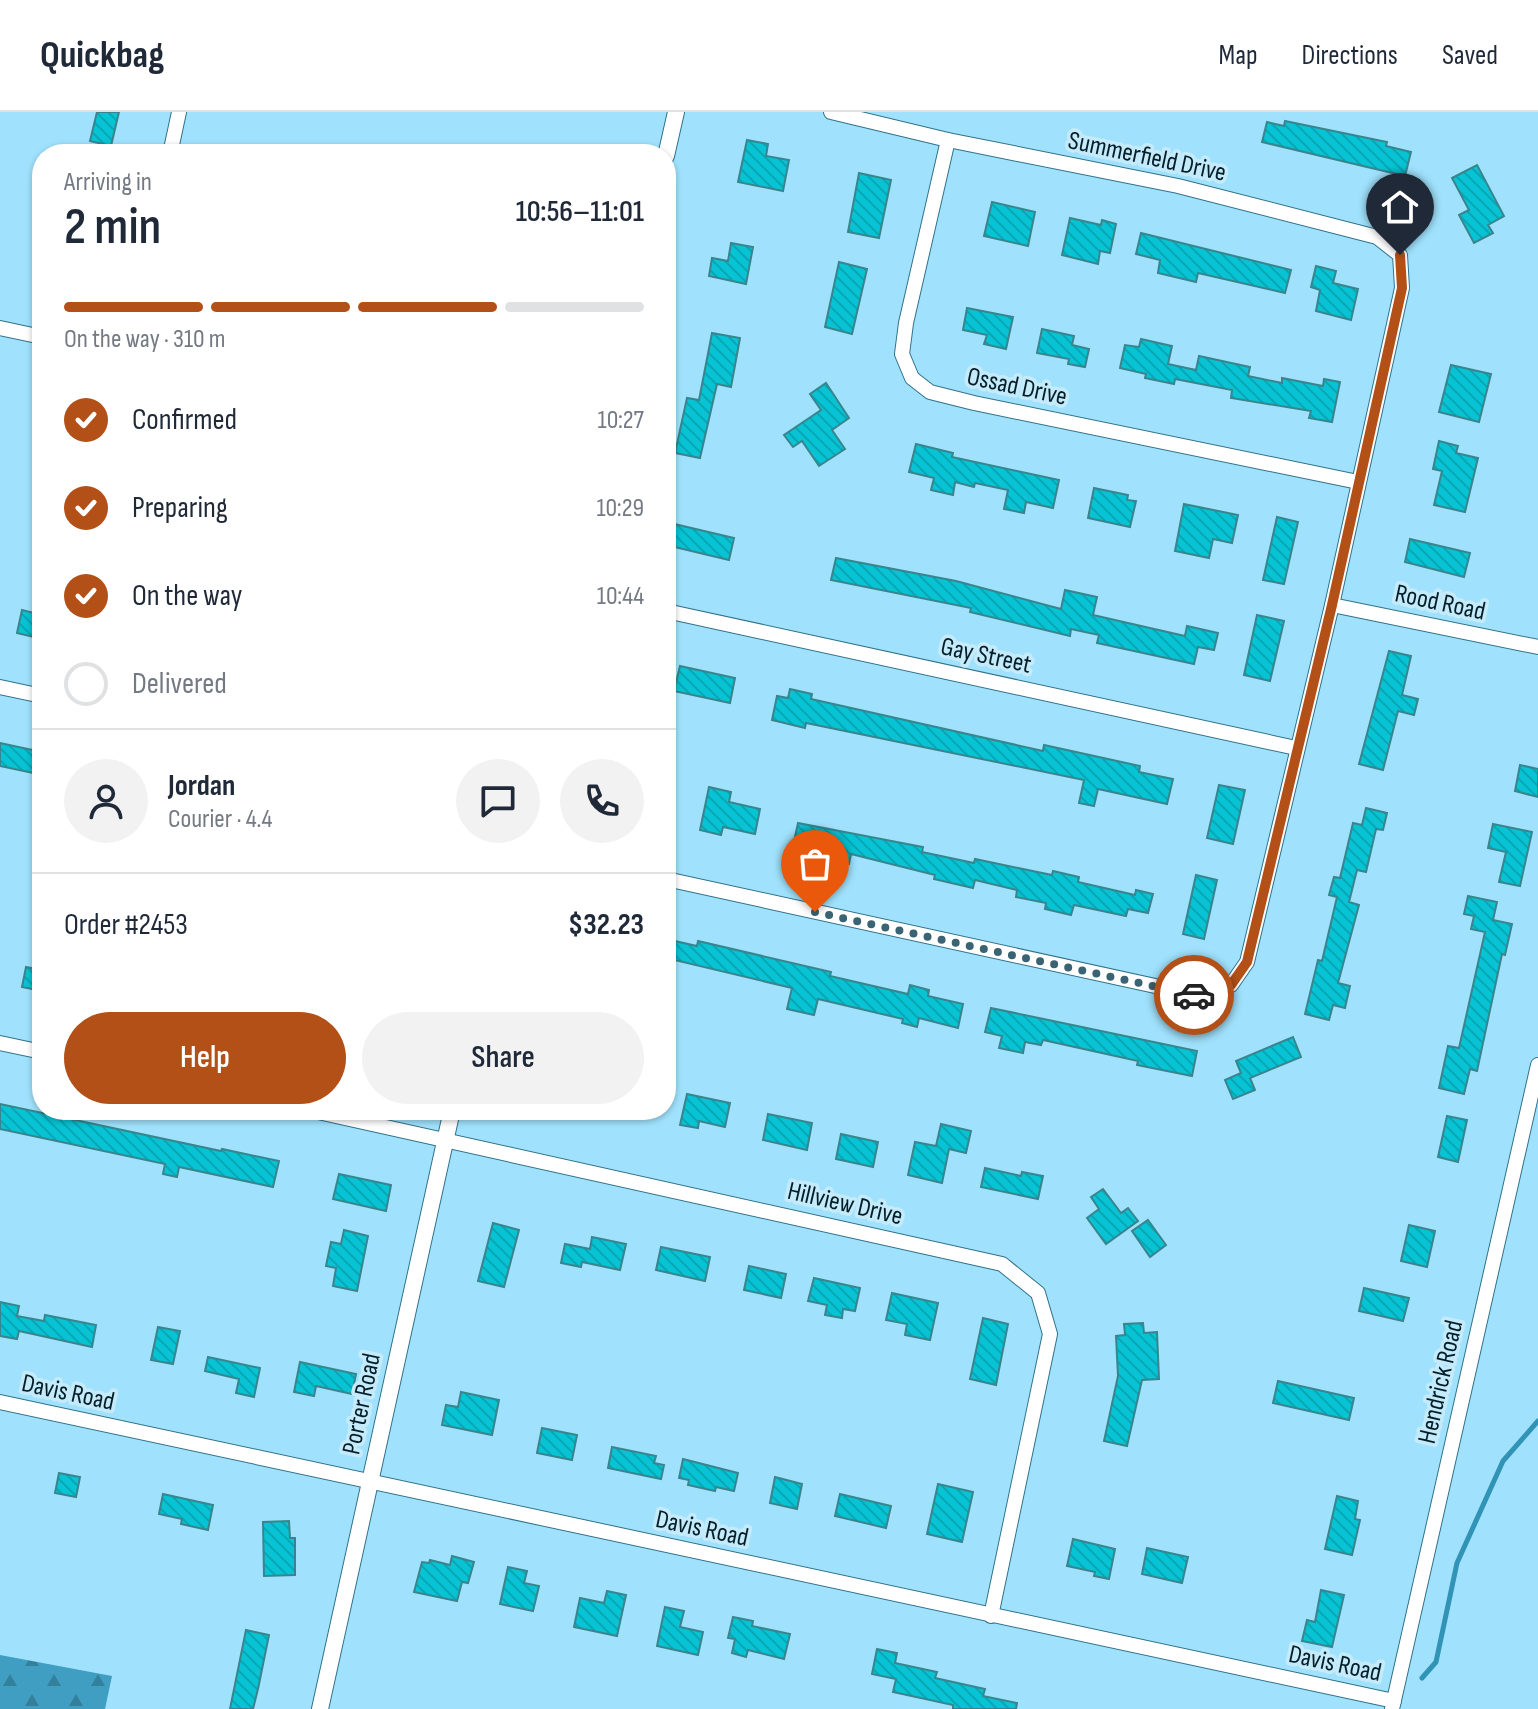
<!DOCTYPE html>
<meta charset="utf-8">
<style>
body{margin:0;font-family:"Sofia Sans Condensed",sans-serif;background:#f2f2f3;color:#1f2937;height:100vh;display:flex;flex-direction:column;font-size:30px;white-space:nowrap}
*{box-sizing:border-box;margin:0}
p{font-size:26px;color:#747a83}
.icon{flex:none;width:44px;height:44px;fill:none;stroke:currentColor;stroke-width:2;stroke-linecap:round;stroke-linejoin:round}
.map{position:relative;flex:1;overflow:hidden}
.panel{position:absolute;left:32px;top:32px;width:644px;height:976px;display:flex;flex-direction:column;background:#fff;border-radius:32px;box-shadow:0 2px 6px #0004}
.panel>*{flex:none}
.pin{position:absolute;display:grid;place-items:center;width:68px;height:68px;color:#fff;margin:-82px -34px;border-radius:50% 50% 50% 0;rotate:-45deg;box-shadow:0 0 8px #0007}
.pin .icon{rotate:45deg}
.courier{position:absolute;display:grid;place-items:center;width:80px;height:80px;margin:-40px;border:6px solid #b35018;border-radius:50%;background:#fff;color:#222;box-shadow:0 2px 10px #0007}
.headline em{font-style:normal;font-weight:600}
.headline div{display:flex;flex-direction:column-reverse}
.headline{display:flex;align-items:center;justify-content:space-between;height:136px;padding:0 32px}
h1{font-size:52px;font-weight:600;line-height:60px}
.bar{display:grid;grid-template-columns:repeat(4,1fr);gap:12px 8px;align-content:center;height:96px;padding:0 32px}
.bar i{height:10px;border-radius:6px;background:#e0e1e3}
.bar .current{background:#b35018}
.bar p{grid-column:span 4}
.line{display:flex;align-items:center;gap:20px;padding:0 32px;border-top:2px solid #e0e1e3}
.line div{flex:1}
.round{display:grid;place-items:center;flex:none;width:84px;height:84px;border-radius:42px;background:#f2f2f3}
ol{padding:0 32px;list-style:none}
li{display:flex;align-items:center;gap:24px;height:88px}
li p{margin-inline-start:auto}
li .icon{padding:8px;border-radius:50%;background:#b35018;color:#fff;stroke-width:4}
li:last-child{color:#747a83}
li i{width:44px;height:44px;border:4px solid #e0e1e3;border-radius:50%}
.action{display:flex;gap:16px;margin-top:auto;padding:16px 32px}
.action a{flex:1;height:92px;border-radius:48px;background:#b35018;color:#fff;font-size:32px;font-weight:600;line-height:92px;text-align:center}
.action a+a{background:#f2f2f3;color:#1f2937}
header{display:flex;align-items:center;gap:48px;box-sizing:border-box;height:112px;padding:0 40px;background:#fff;border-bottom:2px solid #e0e1e3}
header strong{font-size:38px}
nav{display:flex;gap:44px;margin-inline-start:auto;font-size:28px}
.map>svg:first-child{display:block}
.forest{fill:url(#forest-firs)}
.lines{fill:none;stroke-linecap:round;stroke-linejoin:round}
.stream{stroke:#3193b5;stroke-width:5}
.building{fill:url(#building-back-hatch);stroke:#38858e;stroke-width:2}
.minor-casing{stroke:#31728a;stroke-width:16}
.tertiary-casing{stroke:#31728a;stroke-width:18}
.minor{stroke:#fff;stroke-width:14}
.tertiary{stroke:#fff;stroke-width:16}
.done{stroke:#3a6373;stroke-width:8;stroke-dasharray:0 14.4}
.route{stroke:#b35018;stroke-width:10}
.labels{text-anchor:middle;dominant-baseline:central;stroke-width:7;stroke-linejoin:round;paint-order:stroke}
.street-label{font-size:26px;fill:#031e28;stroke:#c5ebfb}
</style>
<header>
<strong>Quickbag</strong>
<nav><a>Map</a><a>Directions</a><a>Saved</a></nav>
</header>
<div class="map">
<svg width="1538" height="1597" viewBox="0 0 1538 1597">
<defs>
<pattern id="forest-firs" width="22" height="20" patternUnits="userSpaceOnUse" patternTransform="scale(2)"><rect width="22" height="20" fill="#3f9ec1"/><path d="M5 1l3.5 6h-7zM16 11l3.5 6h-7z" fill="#33809d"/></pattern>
<pattern id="building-back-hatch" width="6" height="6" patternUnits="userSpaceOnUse" patternTransform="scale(2)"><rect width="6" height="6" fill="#07c3d3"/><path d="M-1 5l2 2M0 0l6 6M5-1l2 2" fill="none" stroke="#06a7b5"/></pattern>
</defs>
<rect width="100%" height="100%" fill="#a0e2fd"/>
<!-- forest -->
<polygon class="forest" points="0,1543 112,1564 105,1597 0,1597"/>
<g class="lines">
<!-- stream -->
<polyline class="stream" points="1422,1566 1436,1550 1457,1451 1503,1349 1538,1309"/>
</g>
<!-- building -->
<g class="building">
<polygon points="97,0 119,0 111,34 90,29"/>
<polygon points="1285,9 1387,30 1386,34 1411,40 1405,64 1262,30 1267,10 1284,14"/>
<polygon points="747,28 768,32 766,44 789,48 783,79 738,70"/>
<polygon points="1477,53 1504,104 1488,113 1493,121 1474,131 1459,103 1469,98 1452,66"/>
<polygon points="859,61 891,68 879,126 848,120"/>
<polygon points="992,90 1035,100 1028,134 984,124"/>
<polygon points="1070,106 1101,113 1102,108 1116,112 1110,141 1100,139 1098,152 1062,143"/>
<polygon points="1141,121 1291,158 1285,181 1198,161 1196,170 1158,161 1160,148 1136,142"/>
<polygon points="731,131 753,135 746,172 709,164 712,146 728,149"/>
<polygon points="839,150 867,157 852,222 825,215"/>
<polygon points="1316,154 1336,159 1333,171 1358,177 1351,208 1316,199 1320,178 1311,175"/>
<polygon points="967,196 1013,205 1006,237 984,232 987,223 963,218"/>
<polygon points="1042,217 1074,224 1072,233 1089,237 1085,255 1068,252 1069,247 1037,241"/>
<polygon points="712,221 740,226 731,275 717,272 700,346 675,341 687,286 699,288"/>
<polygon points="1141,227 1172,234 1168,252 1196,258 1199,244 1250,255 1248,264 1282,271 1282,266 1323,274 1324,267 1340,270 1332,310 1309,306 1311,299 1231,286 1232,278 1175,267 1174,272 1145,266 1146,262 1120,256 1125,233 1139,235"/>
<polygon points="1451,253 1491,262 1479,310 1439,300"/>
<polygon points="826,271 849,306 832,318 845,337 819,354 802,329 793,335 784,323 821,298 810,282"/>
<polygon points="1439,329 1458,334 1456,341 1478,346 1465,400 1434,393 1442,359 1433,357"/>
<polygon points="916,332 953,341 952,345 1059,368 1053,396 1026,390 1024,401 1004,397 1008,378 975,371 974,375 955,370 953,383 931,378 934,366 909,360"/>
<polygon points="1094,376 1128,383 1127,388 1136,389 1130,415 1088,406"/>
<polygon points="1184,392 1238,403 1232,431 1213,427 1209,446 1175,439"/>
<polygon points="1277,405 1298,410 1284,472 1263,468"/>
<polygon points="666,410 734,426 729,448 666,433"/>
<polygon points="1410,427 1470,441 1464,465 1405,450"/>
<polygon points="836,446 956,469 1061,497 1065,478 1097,485 1093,503 1185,524 1187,514 1218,521 1214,538 1198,535 1194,552 1097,531 1099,523 1071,517 1070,524 970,500 971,496 831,468"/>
<polygon points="22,498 42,503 42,527 17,521"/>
<polygon points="1257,503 1284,509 1270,569 1244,563"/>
<polygon points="1389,539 1411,544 1402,583 1418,587 1414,603 1398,599 1383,658 1359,652"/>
<polygon points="680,554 735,566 730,591 674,579"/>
<polygon points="790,577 812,582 811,587 1043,639 1044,633 1140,654 1139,660 1173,667 1167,692 1098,677 1094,694 1079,691 1084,668 806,611 805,616 772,608 777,584 788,586"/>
<polygon points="0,631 42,640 38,662 0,654"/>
<polygon points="1520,653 1538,657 1538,685 1515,679"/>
<polygon points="1219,673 1245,678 1233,732 1207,726"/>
<polygon points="709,675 731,680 729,690 760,697 755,722 723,715 721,723 700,718"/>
<polygon points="1366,696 1387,701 1383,718 1376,717 1366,760 1357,758 1349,790 1359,793 1338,871 1350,874 1345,896 1333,893 1329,908 1305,902 1318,848 1322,849 1337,785 1329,783 1334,765 1340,766 1353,711 1362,713"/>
<polygon points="798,711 923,735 922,740 974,751 975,747 1052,763 1053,759 1079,765 1078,770 1135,783 1136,778 1153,782 1148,801 1128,797 1126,804 1074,793 1071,803 1045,797 1046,791 1016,785 1017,778 975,768 973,776 934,767 935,763 851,742 849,752 792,739"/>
<polygon points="1493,712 1532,720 1520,774 1499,770 1506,740 1488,736"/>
<polygon points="1196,763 1217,768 1204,827 1183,822"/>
<polygon points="1468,784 1497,790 1493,808 1512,812 1505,843 1502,842 1477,959 1470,957 1464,982 1439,976 1448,934 1459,936 1485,820 1471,817 1474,804 1464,802"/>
<polygon points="666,827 697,834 698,829 831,860 830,864 908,882 910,873 929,878 928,884 963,892 958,916 919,906 917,915 902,911 903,907 818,887 814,903 787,897 792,876 666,846"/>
<polygon points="26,855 42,858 42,879 22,875"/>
<polygon points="991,896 1197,939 1192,964 1137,953 1138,949 1043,928 1041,933 1025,930 1023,941 999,936 1002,924 985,920"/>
<polygon points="1293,925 1301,945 1250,966 1255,978 1233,987 1225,968 1241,961 1236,949"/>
<polygon points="687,982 730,991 725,1015 699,1009 698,1016 680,1013"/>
<polygon points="0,992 221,1039 222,1037 279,1049 273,1075 179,1055 177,1065 163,1062 165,1052 0,1017"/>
<polygon points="768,1002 812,1011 807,1038 763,1028"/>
<polygon points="1447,1004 1467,1008 1458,1050 1438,1045"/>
<polygon points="941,1012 971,1019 966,1041 949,1037 942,1071 908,1063 915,1030 936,1034"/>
<polygon points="841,1022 878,1030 873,1055 836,1047"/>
<polygon points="985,1056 1021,1064 1022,1060 1043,1064 1038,1087 981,1075"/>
<polygon points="339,1062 391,1073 386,1099 333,1087"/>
<polygon points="1103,1077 1121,1101 1128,1096 1138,1109 1106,1132 1087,1106 1099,1097 1091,1085"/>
<polygon points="1148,1108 1166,1133 1150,1145 1132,1119"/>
<polygon points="493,1111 519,1118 504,1175 478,1169"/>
<polygon points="1409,1113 1435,1119 1427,1155 1401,1149"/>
<polygon points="344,1118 368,1124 357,1179 333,1174 336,1156 326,1154 331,1130 341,1132"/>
<polygon points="592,1125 626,1132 620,1158 582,1150 581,1155 561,1151 565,1132 590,1137"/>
<polygon points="661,1135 710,1145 705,1169 656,1158"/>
<polygon points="749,1154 786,1162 781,1186 744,1178"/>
<polygon points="814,1166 860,1176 855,1199 843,1197 842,1206 825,1203 827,1193 808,1189"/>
<polygon points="1364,1176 1409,1186 1403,1209 1359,1199"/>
<polygon points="892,1181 938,1191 930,1228 905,1223 907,1212 886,1208"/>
<polygon points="0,1190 19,1194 17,1204 44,1209 45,1203 96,1213 92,1235 19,1219 17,1227 0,1224"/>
<polygon points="983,1206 1008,1212 996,1273 970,1267"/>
<polygon points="1143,1211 1144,1221 1157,1220 1159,1267 1142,1268 1127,1334 1104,1329 1118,1264 1116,1224 1125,1223 1124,1212"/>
<polygon points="158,1215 180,1219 173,1252 151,1248"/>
<polygon points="208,1245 260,1256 254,1285 236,1281 239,1267 205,1259"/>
<polygon points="300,1250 356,1262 352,1282 316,1274 314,1284 294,1280"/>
<polygon points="1278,1269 1354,1286 1349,1308 1273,1291"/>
<polygon points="461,1280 499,1288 492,1323 442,1313 446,1293 458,1295"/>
<polygon points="542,1316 577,1323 572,1348 537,1341"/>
<polygon points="612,1335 656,1344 654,1351 664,1353 661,1367 608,1356"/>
<polygon points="683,1347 738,1361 734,1379 716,1375 715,1379 688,1373 689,1368 679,1366"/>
<polygon points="59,1361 80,1365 76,1385 55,1381"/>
<polygon points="775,1365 802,1372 797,1397 770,1391"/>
<polygon points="938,1372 973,1380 962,1430 927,1422"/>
<polygon points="163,1382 213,1393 208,1418 181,1412 182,1407 159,1402"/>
<polygon points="840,1382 891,1394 886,1416 835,1404"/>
<polygon points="1337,1384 1358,1389 1355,1407 1360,1408 1352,1443 1325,1437"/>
<polygon points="289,1409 290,1426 295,1426 295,1463 264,1464 263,1410"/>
<polygon points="1073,1427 1115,1437 1109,1467 1094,1464 1095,1460 1067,1454"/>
<polygon points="1147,1436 1188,1445 1182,1471 1142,1462"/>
<polygon points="452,1444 474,1450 468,1471 462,1470 457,1489 414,1480 422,1450 429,1451 430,1448 450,1453"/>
<polygon points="508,1455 527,1459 524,1471 539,1474 533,1499 500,1492"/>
<polygon points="1321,1478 1344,1483 1332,1535 1302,1529 1307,1508 1315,1510"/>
<polygon points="607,1479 626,1483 617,1524 574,1515 580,1486 604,1491"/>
<polygon points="665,1495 684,1499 680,1515 703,1520 698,1543 657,1534"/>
<polygon points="733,1505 753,1509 752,1514 790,1522 784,1547 748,1538 746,1545 732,1541 735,1527 728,1526"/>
<polygon points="246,1518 269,1523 258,1577 253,1597 230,1597"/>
<polygon points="877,1537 897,1541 895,1551 937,1560 935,1566 985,1577 983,1584 1017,1591 1016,1597 953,1597 953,1593 893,1580 896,1567 872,1562"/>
</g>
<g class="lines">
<!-- minor casing -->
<g class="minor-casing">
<g id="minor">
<polyline points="948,28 906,211 902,242 912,266 930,280 974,291 1358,370"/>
<polyline points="170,42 179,0"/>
<polyline points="0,216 42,225"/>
<polyline points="1332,493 1538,535"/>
<polyline points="666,499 1296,636"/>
<polyline points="0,575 42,584"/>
<polyline points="666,767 1201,884 1231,873 1247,850 1332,493 1402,176 1400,143 1377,125 1178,74 948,28 831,0"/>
<polyline points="0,931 42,940"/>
<polyline points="309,998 1002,1152 1038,1181 1050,1222 991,1504"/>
<polyline points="0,1290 1394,1589"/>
<polyline points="1392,1597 1538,953"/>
</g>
</g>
<!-- tertiary casing -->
<g class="tertiary-casing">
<g id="tertiary">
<polyline points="666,44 676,0"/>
<polyline points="320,1597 452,998"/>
</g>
</g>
<!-- minor -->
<use href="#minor" class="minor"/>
<!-- tertiary -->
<use href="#tertiary" class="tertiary"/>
</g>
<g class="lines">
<!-- done -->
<polyline class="done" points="815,800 1194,883"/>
<!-- route -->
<polyline class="route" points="1194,883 1201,884 1231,873 1247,850 1332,493 1402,176 1400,143"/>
</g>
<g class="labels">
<!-- street labels -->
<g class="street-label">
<text transform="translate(1147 45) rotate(12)">Summerfield Drive</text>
<text transform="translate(1017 275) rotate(12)">Ossad Drive</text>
<text transform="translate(1440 491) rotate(12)">Rood Road</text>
<text transform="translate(986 544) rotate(12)">Gay Street</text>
<text transform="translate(845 1092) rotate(13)">Hillview Drive</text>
<text transform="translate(1441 1270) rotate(-77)">Hendrick Road</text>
<text transform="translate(68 1281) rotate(12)">Davis Road</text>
<text transform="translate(362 1292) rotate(-78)">Porter Road</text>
<text transform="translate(702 1417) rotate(12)">Davis Road</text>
<text transform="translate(1335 1552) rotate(12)">Davis Road</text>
</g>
</g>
</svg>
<div class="pin" style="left:815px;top:800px;background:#ea580c"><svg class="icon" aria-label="bag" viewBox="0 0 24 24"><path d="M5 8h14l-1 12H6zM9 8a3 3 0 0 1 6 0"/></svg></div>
<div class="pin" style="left:1400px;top:143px;background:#1f2937"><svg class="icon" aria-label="home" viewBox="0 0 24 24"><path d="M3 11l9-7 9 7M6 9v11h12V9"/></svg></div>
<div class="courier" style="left:1194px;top:883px"><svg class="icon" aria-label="car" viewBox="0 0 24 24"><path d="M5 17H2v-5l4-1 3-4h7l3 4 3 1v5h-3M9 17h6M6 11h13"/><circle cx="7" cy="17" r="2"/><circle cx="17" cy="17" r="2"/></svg></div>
<section class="panel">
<div class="headline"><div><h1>2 min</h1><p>Arriving in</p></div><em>10:56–11:01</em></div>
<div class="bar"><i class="current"></i><i class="current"></i><i class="current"></i><i></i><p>On the way · 310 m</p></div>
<ol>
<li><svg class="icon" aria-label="check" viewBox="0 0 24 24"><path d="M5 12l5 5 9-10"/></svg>Confirmed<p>10:27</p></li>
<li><svg class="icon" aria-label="check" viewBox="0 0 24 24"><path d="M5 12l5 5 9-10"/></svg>Preparing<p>10:29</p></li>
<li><svg class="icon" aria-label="check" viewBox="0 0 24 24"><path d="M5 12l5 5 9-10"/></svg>On the way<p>10:44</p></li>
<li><i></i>Delivered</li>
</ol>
<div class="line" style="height:144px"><a class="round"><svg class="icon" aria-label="person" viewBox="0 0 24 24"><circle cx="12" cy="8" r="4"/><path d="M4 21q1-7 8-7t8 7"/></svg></a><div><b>Jordan</b><p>Courier · 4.4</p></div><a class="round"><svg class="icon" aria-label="chat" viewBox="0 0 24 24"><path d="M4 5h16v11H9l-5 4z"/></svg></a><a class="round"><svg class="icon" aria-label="phone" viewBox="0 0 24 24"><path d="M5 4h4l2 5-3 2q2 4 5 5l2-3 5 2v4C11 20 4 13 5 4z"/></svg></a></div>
<div class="line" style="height:104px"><div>Order #2453</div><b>$32.23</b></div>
<div class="action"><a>Help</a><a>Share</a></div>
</section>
</div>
